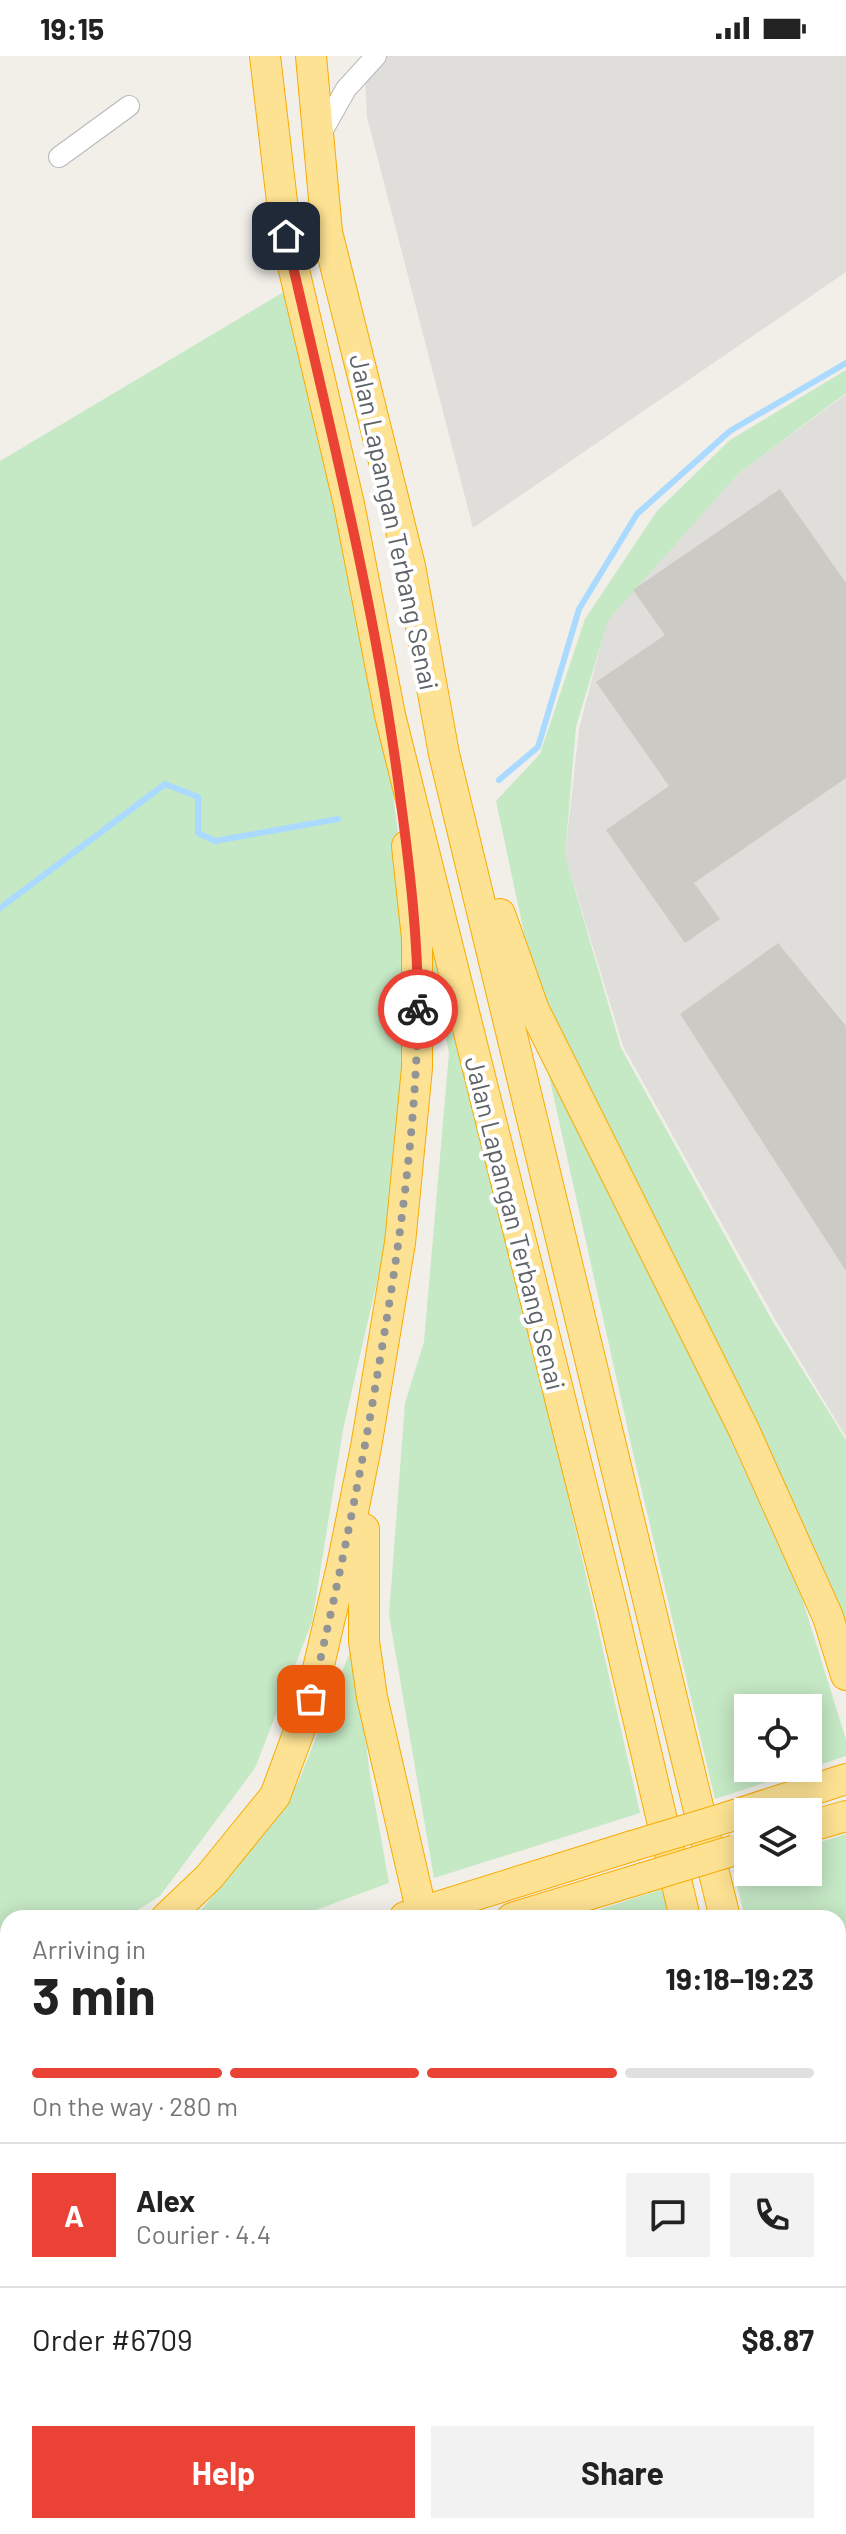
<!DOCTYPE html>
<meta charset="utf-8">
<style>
body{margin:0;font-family:Barlow,sans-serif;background:#f2f2f2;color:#222;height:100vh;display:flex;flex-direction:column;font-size:30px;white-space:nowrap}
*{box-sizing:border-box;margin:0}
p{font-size:26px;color:#767676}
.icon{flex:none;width:44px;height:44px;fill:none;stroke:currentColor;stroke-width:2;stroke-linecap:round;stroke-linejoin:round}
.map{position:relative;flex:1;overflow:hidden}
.side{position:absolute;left:0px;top:1854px;width:846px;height:624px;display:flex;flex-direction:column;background:#fff;border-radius:24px 24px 0 0;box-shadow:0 4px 20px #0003}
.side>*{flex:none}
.buttons{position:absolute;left:734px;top:1638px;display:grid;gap:16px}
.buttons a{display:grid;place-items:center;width:88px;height:88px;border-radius:0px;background:#fff;box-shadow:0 4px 20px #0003;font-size:40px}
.pin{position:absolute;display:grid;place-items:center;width:68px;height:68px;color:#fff;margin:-34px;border-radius:16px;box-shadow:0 4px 12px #0006}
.courier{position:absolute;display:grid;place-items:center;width:80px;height:80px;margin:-40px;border:6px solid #ea4335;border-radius:50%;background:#fff;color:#222;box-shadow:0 2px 10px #0007}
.headline em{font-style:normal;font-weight:700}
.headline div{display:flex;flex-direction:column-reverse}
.headline{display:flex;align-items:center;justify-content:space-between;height:136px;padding:0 32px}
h1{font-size:52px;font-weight:700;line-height:60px}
.bar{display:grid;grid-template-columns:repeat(4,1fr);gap:12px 8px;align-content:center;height:96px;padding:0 32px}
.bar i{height:10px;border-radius:6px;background:#e0e0e0}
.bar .selected{background:#ea4335}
.bar p{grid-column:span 4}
.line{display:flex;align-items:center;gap:20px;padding:0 32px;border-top:2px solid #e0e0e0}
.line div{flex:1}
.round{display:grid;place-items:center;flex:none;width:84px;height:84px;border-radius:0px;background:#f2f2f2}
.button{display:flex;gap:16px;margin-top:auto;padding:16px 32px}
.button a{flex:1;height:92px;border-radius:0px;background:#ea4335;color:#fff;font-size:32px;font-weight:700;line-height:92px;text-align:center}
.button a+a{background:#f2f2f2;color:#222}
.status{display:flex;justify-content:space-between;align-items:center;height:56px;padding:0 40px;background:#fff;direction:ltr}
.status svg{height:22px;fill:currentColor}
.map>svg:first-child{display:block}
.industrial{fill:#e0deda}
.green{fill:#c5e8c5;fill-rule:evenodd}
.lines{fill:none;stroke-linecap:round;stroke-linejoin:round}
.stream{stroke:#aadaff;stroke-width:6}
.building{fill:#cccac5}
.minor-casing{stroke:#b5b8bc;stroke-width:22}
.highway-casing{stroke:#f9ab00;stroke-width:32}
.minor{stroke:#fff;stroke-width:20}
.highway{stroke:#fde293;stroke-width:30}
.highway-bridge-casing{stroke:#f9ab00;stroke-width:32;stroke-linecap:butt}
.highway-bridge{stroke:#fde293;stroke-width:30}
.done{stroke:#929495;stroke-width:8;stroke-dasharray:0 14.4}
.route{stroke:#ea4335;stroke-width:10}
.labels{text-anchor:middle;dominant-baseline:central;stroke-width:8;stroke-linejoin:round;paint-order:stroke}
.street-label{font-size:26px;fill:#5f6368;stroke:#fff}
</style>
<div class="status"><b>19:15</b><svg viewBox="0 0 49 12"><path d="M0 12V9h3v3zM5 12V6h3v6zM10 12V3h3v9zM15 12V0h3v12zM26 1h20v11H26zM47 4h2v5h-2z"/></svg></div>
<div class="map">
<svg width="846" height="2478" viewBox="0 0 846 2478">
<rect width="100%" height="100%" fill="#f1efe8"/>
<!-- industrial -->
<g class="industrial">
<polygon points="364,0 846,0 846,216 473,472 367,61"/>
<polygon points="846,338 846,1381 776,1265 623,990 565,799 579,673 607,564 739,417"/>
</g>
<!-- green -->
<g class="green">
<polygon points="287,234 388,700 410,868 401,1120 343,1374 312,1566 255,1712 160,1840 125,1862 8,1862 8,1924 0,1928 0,405"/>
<polygon points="846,314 846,337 739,417 608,564 576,671 565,799 621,992 773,1266 846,1384 846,1568 549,959 524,877 496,745 540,698 585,563 657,455 730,384"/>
<polygon points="438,894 446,903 640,1757 434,1822 389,1559 405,1347 424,1286 449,997 432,906 433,897"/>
<path d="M541,984L785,1487L846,1684V1700L715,1743L636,1410ZM748,1652H808V1712H748Z"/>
<polygon points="354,1586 370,1720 389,1827 294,1862 191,1862 204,1851 298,1727"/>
<polygon points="846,1778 846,2291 838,2257 838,1862 745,1862 733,1814 748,1809 748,1816 808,1816 808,1790"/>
<polygon points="668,1831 675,1862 574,1862"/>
<polygon points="748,2470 803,2470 805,2478 753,2478"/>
</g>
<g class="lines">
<!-- stream -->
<g class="stream">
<polyline points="499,724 538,691 579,553 637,458 730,375 846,307"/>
<polyline points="0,852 165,728 198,741 198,777 215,785 338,763"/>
</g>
</g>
<!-- building -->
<g class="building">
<polygon points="780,433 846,527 846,722 694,827 720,863 685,887 606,774 669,730 596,626 665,579 633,534"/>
<polygon points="778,887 846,970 846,1215 680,958"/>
</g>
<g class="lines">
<!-- minor casing -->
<g class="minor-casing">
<g id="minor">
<polyline points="319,81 346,33 376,0"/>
<polyline points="59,101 129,50"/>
</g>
</g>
<!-- highway casing -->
<g class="highway-casing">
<g id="highway">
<polyline points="265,0 286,180 349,448 390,659 612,1551 685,1862"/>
<polyline points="311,0 327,176 410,510 444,698 725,1862"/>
<polyline points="500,858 534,954 744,1374 828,1561 846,1619"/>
<polyline points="364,1473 364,1585 372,1641 423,1862"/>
<polyline points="725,1762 846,1723"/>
<polyline points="808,1771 846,1760"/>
<polyline points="405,1861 632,1790"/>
<polyline points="166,1862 209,1821 275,1740 311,1643 342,1510 366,1391 400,1187 417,1012 417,882 407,790"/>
<polyline points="512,1862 643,1822"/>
<polyline points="0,1962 8,1958"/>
<polyline points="0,1985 8,1982"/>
<polyline points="0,2022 8,2020"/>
<polyline points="838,2353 846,2390"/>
<polyline points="722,2470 727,2478"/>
<polyline points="828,2470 830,2478"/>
</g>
</g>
<!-- minor -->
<use href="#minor" class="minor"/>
<!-- highway -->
<use href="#highway" class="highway"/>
<!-- highway-bridge casing -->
<g class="highway-bridge-casing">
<g id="highway-bridge">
<polyline points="632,1790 725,1762"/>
<polyline points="643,1822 735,1794"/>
</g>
</g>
<!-- highway-bridge -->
<use href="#highway-bridge" class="highway-bridge"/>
</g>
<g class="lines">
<!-- done -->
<path class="done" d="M311,1643C338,1530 361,1418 380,1303C400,1187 416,1071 418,953"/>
<!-- route -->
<path class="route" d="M286,180C329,368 377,555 401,747C410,815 418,883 418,953"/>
</g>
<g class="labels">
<!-- street labels -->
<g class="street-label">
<text transform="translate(395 466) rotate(78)">Jalan Lapangan Terbang Senai</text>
<text transform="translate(516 1167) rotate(76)">Jalan Lapangan Terbang Senai</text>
</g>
</g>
</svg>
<div class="buttons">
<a><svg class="icon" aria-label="locate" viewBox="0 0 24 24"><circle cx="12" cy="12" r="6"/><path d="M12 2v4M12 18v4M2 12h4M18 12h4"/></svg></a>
<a><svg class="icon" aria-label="layers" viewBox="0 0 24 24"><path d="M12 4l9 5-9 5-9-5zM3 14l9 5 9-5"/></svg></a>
</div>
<div class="pin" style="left:311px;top:1643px;background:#ea580c"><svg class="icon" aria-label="bag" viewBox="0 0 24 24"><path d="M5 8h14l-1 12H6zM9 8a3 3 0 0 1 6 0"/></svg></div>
<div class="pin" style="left:286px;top:180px;background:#1f2937"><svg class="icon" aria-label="home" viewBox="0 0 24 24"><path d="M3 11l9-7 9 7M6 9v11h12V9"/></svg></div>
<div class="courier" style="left:418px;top:953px"><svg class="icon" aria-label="bike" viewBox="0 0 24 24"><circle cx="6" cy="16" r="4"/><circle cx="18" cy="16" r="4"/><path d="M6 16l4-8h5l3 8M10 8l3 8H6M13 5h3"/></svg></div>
<section class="side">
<div class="headline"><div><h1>3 min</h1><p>Arriving in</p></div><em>19:18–19:23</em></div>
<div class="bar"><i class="selected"></i><i class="selected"></i><i class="selected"></i><i></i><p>On the way · 280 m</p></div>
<div class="line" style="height:144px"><b class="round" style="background:#ea4335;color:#fff">A</b><div><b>Alex</b><p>Courier · 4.4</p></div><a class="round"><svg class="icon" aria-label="chat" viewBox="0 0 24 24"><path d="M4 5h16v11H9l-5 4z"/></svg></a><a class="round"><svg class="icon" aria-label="phone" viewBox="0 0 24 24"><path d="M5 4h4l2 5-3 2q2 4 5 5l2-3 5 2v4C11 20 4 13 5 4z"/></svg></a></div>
<div class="line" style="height:104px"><div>Order #6709</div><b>$8.87</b></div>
<div class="button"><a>Help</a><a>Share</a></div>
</section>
</div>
